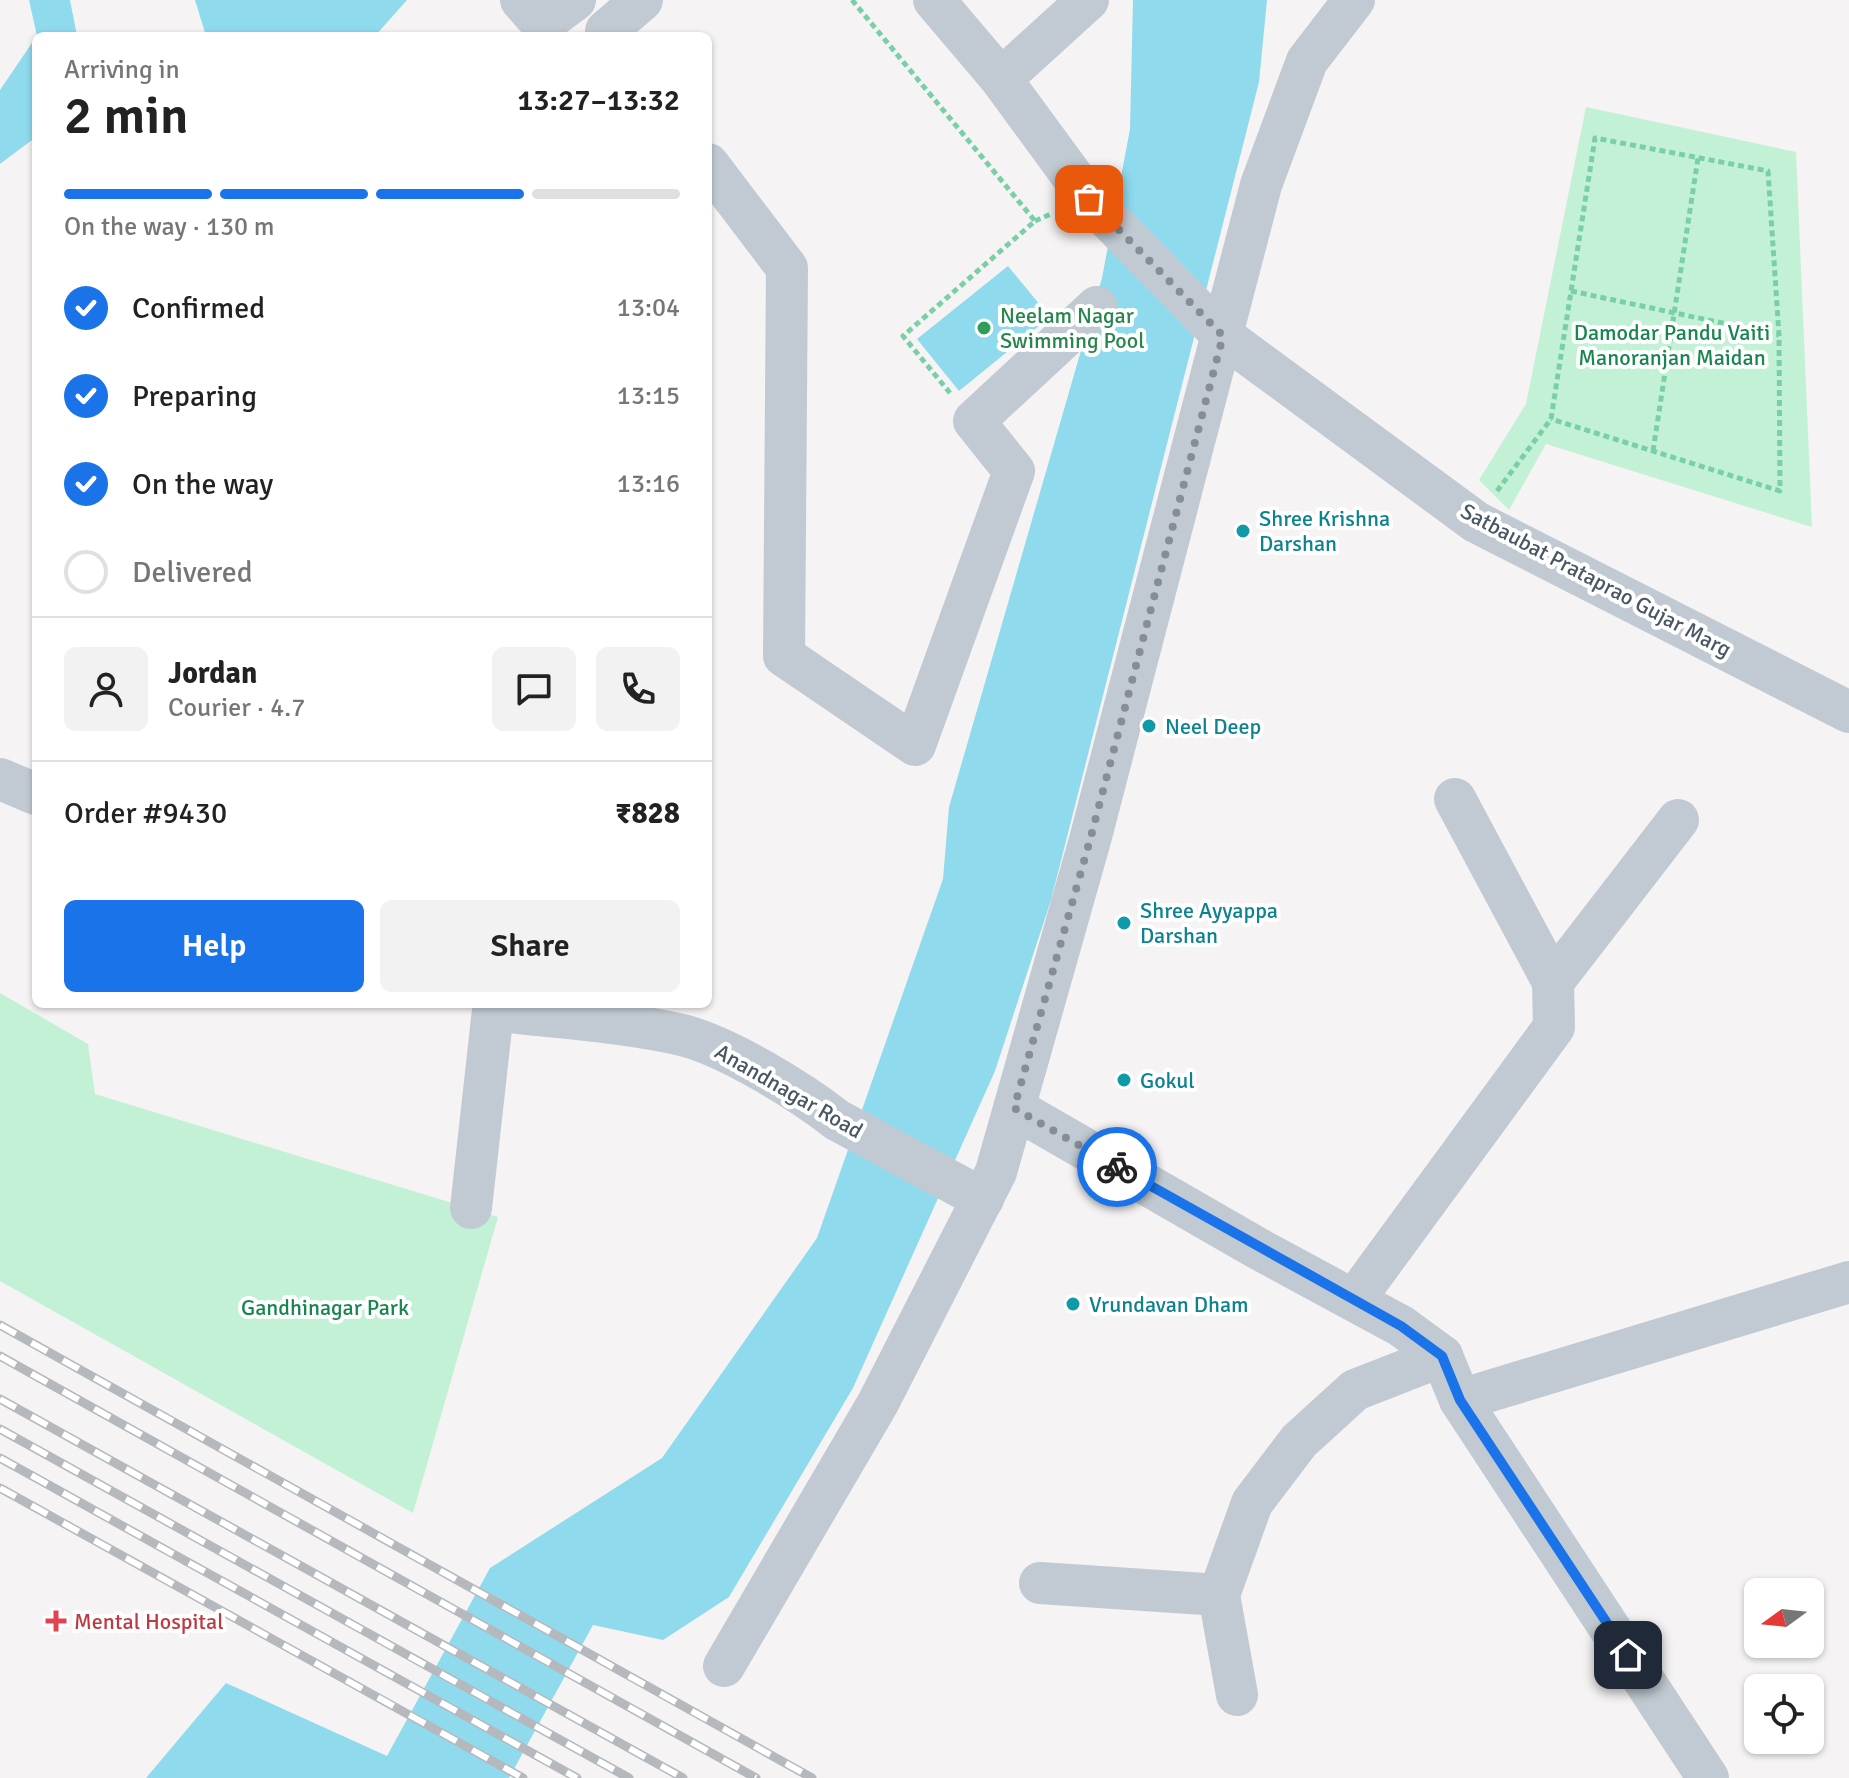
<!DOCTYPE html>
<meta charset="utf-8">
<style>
body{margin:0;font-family:Signika,sans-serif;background:#f2f2f2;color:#222;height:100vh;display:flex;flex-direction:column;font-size:30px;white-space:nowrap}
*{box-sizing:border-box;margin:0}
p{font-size:26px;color:#767676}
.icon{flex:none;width:44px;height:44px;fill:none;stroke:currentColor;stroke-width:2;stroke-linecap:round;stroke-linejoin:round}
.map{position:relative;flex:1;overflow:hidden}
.panel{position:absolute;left:32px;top:32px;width:680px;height:976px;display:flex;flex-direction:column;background:#fff;border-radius:12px;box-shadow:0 2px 6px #0004}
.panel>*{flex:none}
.needle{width:52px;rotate:255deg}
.buttons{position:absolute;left:1744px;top:1578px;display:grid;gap:16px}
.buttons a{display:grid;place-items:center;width:80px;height:80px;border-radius:12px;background:#fff;box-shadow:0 2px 6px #0004;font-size:40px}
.pin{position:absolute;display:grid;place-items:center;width:68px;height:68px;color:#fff;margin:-34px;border-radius:16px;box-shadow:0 4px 12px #0006}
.courier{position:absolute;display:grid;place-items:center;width:80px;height:80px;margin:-40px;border:6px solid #1a73e8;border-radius:50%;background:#fff;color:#222;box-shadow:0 2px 10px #0007}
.summary em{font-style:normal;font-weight:600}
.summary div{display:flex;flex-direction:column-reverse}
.summary{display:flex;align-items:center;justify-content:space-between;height:136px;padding:0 32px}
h1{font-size:52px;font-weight:600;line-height:60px}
.bar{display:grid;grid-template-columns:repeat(4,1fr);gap:12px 8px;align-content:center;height:96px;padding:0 32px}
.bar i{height:10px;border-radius:6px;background:#e0e0e0}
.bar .active{background:#1a73e8}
.bar p{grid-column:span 4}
.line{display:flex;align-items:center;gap:20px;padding:0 32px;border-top:2px solid #e0e0e0}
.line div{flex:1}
.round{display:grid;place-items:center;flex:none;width:84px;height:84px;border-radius:12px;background:#f2f2f2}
ol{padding:0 32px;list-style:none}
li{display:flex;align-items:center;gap:24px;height:88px}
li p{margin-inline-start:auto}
li .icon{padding:8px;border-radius:50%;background:#1a73e8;color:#fff;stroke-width:4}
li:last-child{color:#767676}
li i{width:44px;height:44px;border:4px solid #e0e0e0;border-radius:50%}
.cta{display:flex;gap:16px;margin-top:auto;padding:16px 32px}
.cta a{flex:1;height:92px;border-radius:12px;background:#1a73e8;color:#fff;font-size:32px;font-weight:600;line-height:92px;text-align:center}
.cta a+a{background:#f2f2f2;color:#222}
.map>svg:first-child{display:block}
.green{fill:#c3f1d5}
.water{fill:#90daee}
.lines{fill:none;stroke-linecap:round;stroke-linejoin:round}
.path{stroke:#7ad0a6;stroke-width:5;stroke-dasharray:6 4;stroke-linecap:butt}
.minor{stroke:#c1cad2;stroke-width:42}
.rail-casing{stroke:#b5b8bd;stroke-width:9}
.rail{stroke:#fff;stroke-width:6;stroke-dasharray:18;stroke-linecap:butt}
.done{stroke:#868d94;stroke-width:8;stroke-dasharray:0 14.4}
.route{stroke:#1a73e8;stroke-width:10}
.leisure-dot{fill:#2e9e5b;stroke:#fff;stroke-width:3}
.culture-dot{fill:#0f9aa8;stroke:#fff;stroke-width:3}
.health-dot{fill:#e0444e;stroke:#fff;stroke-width:3}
.labels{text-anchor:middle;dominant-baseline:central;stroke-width:8;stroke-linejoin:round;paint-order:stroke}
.leisure-label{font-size:22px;fill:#27864d;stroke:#fff;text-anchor:start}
.park-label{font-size:22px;fill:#17864f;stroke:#fff}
.culture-label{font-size:22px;fill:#0d838f;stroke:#fff;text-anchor:start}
.street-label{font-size:22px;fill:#4a5661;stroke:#fff}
.health-label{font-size:22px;fill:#be3a42;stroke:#fff;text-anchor:start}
</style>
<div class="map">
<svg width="1849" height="1778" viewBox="0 0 1849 1778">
<rect width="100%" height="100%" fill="#f5f3f3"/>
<!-- green -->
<g class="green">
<polygon points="1586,107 1796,152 1812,527 1546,444 1509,510 1479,480 1526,404"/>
<polygon points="0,993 88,1044 95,1094 498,1217 413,1513 0,1281"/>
</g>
<!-- water -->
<g class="water">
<polygon points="29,0 70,0 77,36 37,36"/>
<polygon points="195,0 407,0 375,36 206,36"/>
<polygon points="1133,0 1267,0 1259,82 1051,900 995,1071 853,1388 729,1597 663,1640 593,1625 509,1778 146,1778 226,1683 387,1756 490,1568 662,1458 817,1238 943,879 949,807 1102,278 1130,129"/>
<polygon points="36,37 36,137 0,164 0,90"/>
<polygon points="1008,266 1050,317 959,391 917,339"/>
</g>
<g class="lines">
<!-- path -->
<g class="path">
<polyline points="852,0 1035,221 903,336 950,393"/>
<polyline points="1035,221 1053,213"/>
<polyline points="1571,291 1779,335"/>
<polyline points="1653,451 1698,158"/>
<polyline points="1497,491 1551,419 1595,138 1768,171 1779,335 1780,491 1551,419"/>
</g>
<!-- minor -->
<g class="minor">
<polyline points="521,0 536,17 548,20 575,0"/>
<polyline points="934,0 1001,79 1089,199 1223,336 1476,522 1849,712"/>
<polyline points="610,36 606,31 642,0"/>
<polyline points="1001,79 1088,0"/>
<polyline points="708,164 787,268 784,656 915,745 1014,471 974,421 1097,307"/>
<polyline points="0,779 36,794"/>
<polyline points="1455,799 1553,982"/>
<path d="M493,1004V1010C555,1018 621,1021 682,1035C727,1046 800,1091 837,1120L983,1199"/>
<polyline points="1014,1108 1257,1248 1401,1326 1442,1356"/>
<polyline points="471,1208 493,1010"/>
<polyline points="1354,1300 1554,1027 1553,982 1678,820"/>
<polyline points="1442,1356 1460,1400 1708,1778"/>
<polyline points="1460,1400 1849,1282"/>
<polyline points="1040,1583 1219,1595"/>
<polyline points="724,1666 878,1403 996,1172 1090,840 1261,185 1307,61 1354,0"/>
<polyline points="1237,1695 1219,1595 1252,1503 1299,1441 1355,1390 1442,1356"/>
</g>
<!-- rail casing -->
<g class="rail-casing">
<g id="rail">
<polyline points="0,1325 812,1778"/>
<polyline points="0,1356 756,1778"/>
<polyline points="0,1399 683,1778"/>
<polyline points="0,1429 629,1778"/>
<polyline points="0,1458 577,1778"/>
<polyline points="0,1488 523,1778"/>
</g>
</g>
<!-- rail -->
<use href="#rail" class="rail"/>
</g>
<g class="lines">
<!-- done -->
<polyline class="done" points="1089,199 1223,336 1090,840 1014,1108 1117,1167"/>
<!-- route -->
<polyline class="route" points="1117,1167 1401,1326 1442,1356 1460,1400 1628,1655"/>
</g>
<!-- markers -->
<circle class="leisure-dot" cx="984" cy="328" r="8"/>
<g class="culture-dot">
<circle cx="1243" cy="531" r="8"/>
<circle cx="1149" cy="726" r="8"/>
<circle cx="1124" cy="923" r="8"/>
<circle cx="1124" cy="1080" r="8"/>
<circle cx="1073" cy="1304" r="8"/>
</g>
<path class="health-dot" d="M52 1609h8v8h8v8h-8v8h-8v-8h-8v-8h8z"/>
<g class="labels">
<!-- leisure labels -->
<g class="leisure-label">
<text x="1000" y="315">Neelam Nagar<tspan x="1000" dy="25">Swimming Pool</tspan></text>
</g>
<!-- park labels -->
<g class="park-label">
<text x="1672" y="332">Damodar Pandu Vaiti<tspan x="1672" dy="25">Manoranjan Maidan</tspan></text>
<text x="325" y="1307">Gandhinagar Park</text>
</g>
<!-- culture labels -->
<g class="culture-label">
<text x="1259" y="518">Shree Krishna<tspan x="1259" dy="25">Darshan</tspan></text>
<text x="1165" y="726">Neel Deep</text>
<text x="1140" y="910">Shree Ayyappa<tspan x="1140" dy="25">Darshan</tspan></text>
<text x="1140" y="1080">Gokul</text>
<text x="1089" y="1304">Vrundavan Dham</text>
</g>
<!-- street labels -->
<g class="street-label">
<text transform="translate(1596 580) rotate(28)">Satbaubat Prataprao Gujar Marg</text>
<text transform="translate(789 1091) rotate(30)">Anandnagar Road</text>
</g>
<!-- health labels -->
<g class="health-label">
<text x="74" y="1621">Mental Hospital</text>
</g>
</g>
</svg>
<div class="buttons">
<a><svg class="needle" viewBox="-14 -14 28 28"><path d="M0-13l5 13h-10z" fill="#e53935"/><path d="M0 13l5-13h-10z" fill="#767676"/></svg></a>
<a><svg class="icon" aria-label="locate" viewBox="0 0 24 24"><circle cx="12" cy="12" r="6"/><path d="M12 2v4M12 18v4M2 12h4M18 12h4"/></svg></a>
</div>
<div class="pin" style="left:1089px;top:199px;background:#ea580c"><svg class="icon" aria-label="bag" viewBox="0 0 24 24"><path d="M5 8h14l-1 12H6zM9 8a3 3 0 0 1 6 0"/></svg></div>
<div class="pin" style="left:1628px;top:1655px;background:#1f2937"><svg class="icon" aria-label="home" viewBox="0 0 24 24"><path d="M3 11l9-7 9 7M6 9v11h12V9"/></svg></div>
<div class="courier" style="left:1117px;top:1167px"><svg class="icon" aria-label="bike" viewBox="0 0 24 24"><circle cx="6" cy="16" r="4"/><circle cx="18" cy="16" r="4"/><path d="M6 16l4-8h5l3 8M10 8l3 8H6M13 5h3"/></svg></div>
<section class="panel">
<div class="summary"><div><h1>2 min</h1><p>Arriving in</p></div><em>13:27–13:32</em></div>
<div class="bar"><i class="active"></i><i class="active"></i><i class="active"></i><i></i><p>On the way · 130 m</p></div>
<ol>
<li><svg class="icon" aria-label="check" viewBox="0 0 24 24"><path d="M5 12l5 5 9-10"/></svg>Confirmed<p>13:04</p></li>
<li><svg class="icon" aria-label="check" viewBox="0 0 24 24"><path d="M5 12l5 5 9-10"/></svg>Preparing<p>13:15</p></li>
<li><svg class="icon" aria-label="check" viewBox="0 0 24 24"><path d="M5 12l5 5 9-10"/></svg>On the way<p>13:16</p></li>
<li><i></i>Delivered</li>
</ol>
<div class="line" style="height:144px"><a class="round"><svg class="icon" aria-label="person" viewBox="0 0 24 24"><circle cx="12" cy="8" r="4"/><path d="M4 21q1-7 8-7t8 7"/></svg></a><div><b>Jordan</b><p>Courier · 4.7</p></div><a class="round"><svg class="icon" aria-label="chat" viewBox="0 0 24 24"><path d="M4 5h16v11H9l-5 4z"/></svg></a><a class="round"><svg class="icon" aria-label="phone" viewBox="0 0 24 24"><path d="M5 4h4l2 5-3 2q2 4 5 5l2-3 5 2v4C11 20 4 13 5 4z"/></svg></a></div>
<div class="line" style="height:104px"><div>Order #9430</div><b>₹828</b></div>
<div class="cta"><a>Help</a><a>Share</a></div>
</section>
</div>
